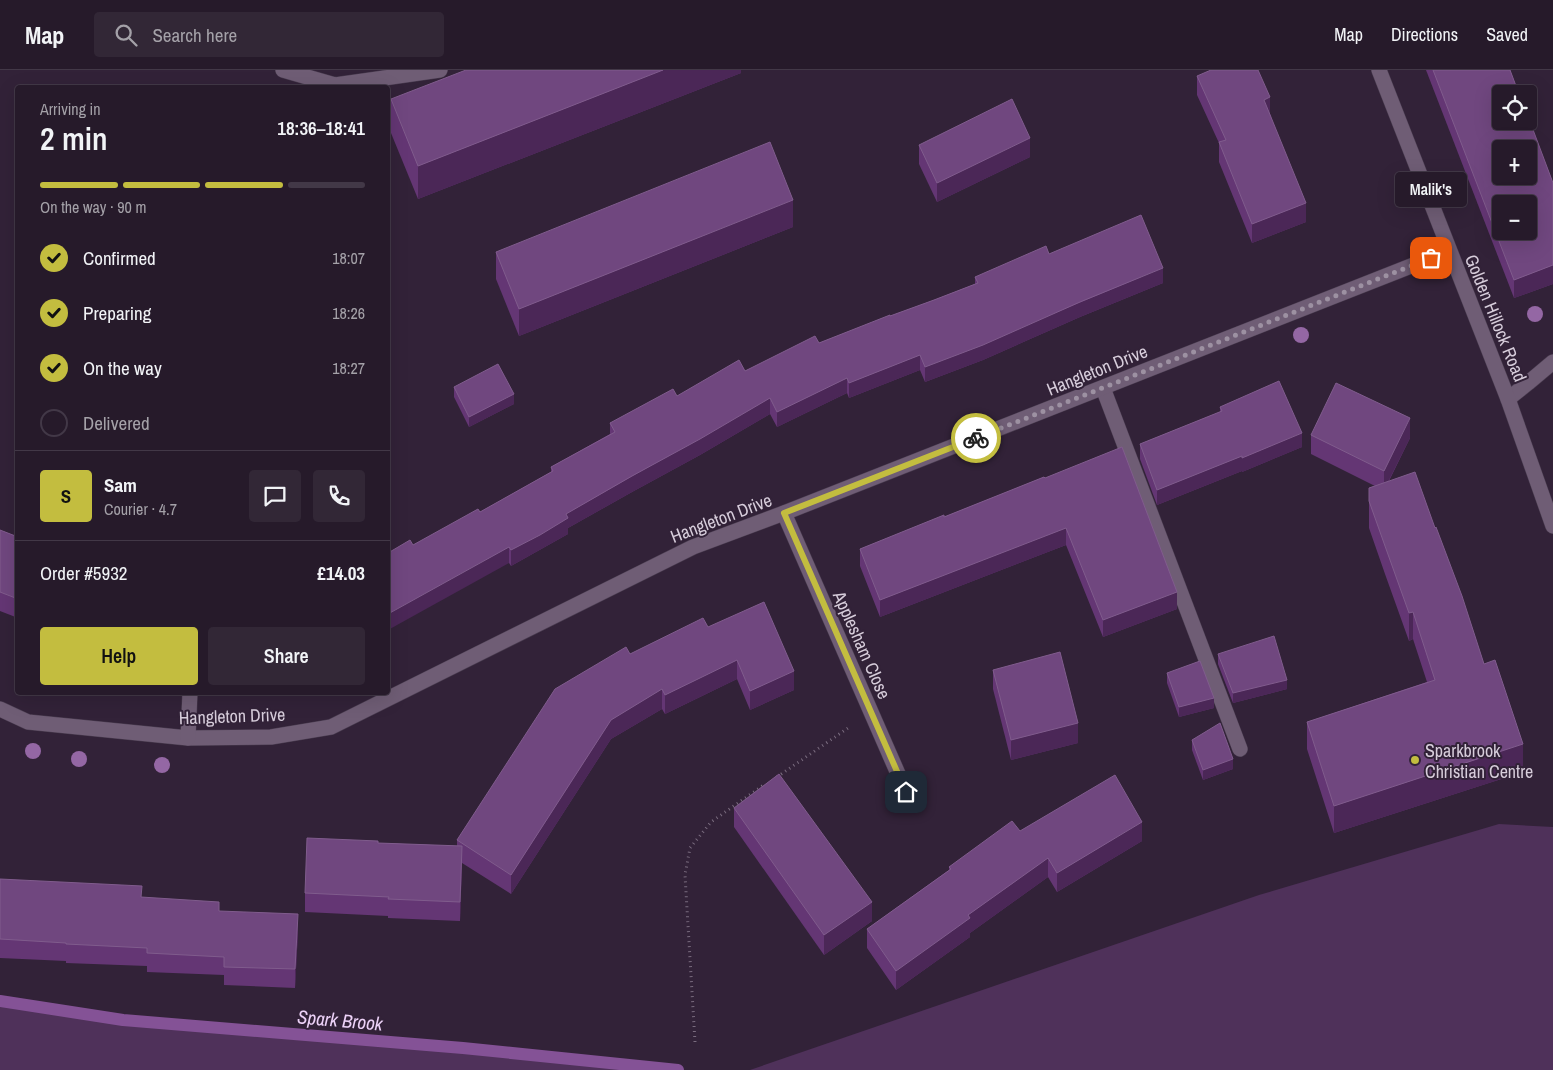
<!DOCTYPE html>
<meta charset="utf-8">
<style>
body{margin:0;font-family:"Archivo Narrow",sans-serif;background:#322736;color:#f1f3f6;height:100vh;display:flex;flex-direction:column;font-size:19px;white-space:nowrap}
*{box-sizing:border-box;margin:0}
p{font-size:16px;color:#a4a1a8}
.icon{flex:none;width:28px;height:28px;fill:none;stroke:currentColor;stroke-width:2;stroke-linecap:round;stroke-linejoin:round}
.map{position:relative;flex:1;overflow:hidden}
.panel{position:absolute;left:15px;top:15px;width:375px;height:610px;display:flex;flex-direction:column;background:#261a2a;border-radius:5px;box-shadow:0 5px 20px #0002,0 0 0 1px #423847}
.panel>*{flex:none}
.fabs{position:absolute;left:1492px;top:15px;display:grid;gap:10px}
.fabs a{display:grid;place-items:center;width:45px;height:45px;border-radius:5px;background:#261a2a;box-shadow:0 5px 20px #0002,0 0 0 1px #423847;font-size:25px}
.pin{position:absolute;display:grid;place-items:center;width:42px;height:42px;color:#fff;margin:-21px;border-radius:10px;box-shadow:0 2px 8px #0006}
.courier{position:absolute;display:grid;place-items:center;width:50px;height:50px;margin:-25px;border:4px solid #c3bd3f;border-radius:50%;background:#fff;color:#222;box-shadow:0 1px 6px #0007}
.bubble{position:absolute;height:35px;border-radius:5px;background:#261a2a;box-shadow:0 5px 20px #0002,0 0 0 1px #423847;font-size:16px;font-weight:600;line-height:35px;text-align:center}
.summary em{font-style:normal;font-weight:600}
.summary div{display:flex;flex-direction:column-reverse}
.summary{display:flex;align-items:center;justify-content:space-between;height:85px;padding:0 25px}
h1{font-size:32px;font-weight:600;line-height:38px}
.bar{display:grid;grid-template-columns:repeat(4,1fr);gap:8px 5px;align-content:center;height:60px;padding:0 25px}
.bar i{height:6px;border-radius:4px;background:#423847}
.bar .active{background:#c3bd3f}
.bar p{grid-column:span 4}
.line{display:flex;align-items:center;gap:12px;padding:0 25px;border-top:1px solid #423847}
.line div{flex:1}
.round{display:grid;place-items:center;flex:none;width:52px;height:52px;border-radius:5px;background:#322736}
ol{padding:0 25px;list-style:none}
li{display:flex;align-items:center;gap:15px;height:55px}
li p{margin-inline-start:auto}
li .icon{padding:5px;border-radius:50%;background:#c3bd3f;color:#111;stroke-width:4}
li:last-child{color:#a4a1a8}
li i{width:28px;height:28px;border:2px solid #423847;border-radius:50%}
.cta{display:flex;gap:10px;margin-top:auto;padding:10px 25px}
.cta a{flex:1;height:58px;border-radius:5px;background:#c3bd3f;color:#111;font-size:20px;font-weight:600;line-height:58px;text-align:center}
.cta a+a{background:#322736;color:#f1f3f6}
header{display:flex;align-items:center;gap:30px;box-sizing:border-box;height:70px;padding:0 25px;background:#261a2a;border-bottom:1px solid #423847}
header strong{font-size:24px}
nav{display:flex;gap:28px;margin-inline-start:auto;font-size:18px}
.search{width:350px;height:45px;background:#322736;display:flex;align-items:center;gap:12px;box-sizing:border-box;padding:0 18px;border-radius:5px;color:#a4a1a8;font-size:19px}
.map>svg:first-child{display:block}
.green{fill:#4f315a}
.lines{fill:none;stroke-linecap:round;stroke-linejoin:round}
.stream{stroke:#845296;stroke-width:12}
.lane-casing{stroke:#4a3d50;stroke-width:16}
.street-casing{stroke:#4a3d50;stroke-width:16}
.secondary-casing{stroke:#4a3d50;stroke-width:16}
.path{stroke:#7a6c7f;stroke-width:3;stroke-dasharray:1 4;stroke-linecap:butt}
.lane{stroke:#6f5d75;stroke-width:15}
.street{stroke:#6f5d75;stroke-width:15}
.secondary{stroke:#6f5d75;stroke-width:15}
.tree{fill:#9467a4}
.wall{fill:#643674}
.shaded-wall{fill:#4b2757}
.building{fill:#70477f;stroke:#805c8d;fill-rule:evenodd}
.done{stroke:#9d91a2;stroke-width:5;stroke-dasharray:0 9}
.route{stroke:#c3bd3f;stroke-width:6}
.poi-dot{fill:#c3bd3f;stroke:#322238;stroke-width:2}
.labels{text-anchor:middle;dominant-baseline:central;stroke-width:4;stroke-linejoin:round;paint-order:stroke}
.street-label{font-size:18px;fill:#d7cddb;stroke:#322238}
.poi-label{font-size:18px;fill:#d7cddb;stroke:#322238;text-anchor:start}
.water-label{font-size:19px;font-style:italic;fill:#edd2f8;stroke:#322238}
</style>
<header>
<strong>Map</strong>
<div class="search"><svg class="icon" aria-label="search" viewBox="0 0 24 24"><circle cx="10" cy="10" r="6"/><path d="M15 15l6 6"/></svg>Search here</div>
<nav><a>Map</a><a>Directions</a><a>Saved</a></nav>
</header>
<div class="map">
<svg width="1553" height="1000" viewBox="0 0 1553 1000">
<rect width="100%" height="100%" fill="#322238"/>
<!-- green -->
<g class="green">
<polygon points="1499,754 1553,757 1553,1000 750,1000 1259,825"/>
<polygon points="0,931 123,950 463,978 678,1000 0,1000"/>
</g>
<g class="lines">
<!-- stream -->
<polyline class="stream" points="0,931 123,950 463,978 678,1000"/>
<!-- lane casing -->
<g class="lane-casing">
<g id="lane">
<polyline points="283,0 335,15 440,0"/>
<polyline points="1103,318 1240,679"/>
</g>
</g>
<!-- street casing -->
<g class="street-casing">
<g id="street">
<polyline points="1508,329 1528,313 1553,292"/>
<polyline points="784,443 906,722"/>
<polyline points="0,639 28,652 188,668 271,667 331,657 693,477 784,443 1449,181"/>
<polyline points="188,668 190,622"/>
</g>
</g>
<!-- secondary casing -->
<g class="secondary-casing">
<polyline id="secondary" points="1379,0 1508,329 1553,456"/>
</g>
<!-- path -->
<g class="path">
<polyline points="777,707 848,658"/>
<polyline points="695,972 685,805 690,778 711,752 765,714"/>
</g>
<!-- lane -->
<use href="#lane" class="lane"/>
<!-- street -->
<use href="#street" class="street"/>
<!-- secondary -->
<use href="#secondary" class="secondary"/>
</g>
<!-- trees -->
<g class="tree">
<circle cx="1535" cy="244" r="8"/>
<circle cx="1301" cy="265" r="8"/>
<circle cx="33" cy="681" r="8"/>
<circle cx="79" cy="689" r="8"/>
<circle cx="162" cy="695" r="8"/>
</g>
<!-- wall -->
<g class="wall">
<polygon points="741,0 741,3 418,129 391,63 391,29"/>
<polygon points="1426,0 1510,0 1553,113 1553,214 1514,228"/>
<polygon points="1197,6 1270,44 1306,152 1252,173 1219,92 1219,73 1197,25"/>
<polygon points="919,75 1030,87 937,132 919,94"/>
<polygon points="793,157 519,266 496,209 496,182"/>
<polygon points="1049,184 1163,213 1080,247 983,290 925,312 920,300 849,328 847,323 777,357 770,344 700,385 632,422 568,458 568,464 511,496 509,493 413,475 480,442 551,402 551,397 610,364 610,353 677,326 934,230 975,214 975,207"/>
<polygon points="454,317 514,334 469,357 454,327"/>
<polygon points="1220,337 1302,377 1242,402 1242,401 1157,435 1140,389 1140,374 1220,342"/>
<polygon points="1311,365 1410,368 1389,411 1484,594 1523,702 1334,763 1307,679 1307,652 1427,612 1413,569 1409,571 1385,504 1369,458 1369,418 1375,416 1311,384"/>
<polygon points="1044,407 1177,539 1103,567 1066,475 880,547 860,496 860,479 944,447"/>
<polygon points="0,460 18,467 18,548 0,541"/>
<polygon points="708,557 794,620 750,640 737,609 665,644 662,639 611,669 511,824 462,793 460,851 388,848 388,846 305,842 305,823 378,773 457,776 457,770 630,584"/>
<polygon points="1218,584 1287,619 1233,633 1218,594"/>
<polygon points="993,600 1078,673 1011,690 993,619"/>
<polygon points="1167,603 1214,638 1179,647 1167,613"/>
<polygon points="1192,670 1233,699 1203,710 1192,680"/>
<polygon points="734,738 872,851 824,885 734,757"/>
<polygon points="1020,761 1142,771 1057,822 1048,807 970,863 970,867 896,920 867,878 867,859 949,800 949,797"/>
<polygon points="0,809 142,827 219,841 298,862 295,918 224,915 224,905 147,902 147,896 66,893 66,891 0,888"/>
</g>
<!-- shaded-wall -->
<g class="shaded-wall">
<polygon points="663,0 741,0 741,3 418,129 418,96"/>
<polygon points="1270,27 1270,46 1264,30"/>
<polygon points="1030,68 1030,87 937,132 937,113"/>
<polygon points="793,130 793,157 519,266 519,239"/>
<polygon points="1306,133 1306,152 1252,173 1252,154"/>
<polygon points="1553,195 1553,214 1514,228 1514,210"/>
<polygon points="1163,198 1163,213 1080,247 983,290 925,312 925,297"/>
<polygon points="920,285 920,300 849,328 849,313"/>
<polygon points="847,308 847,323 777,357 777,342"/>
<polygon points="514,324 514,334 469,357 469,347"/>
<polygon points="770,328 770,344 700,385 632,422 568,458 568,464 511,496 511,480 566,444"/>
<polygon points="1410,348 1410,368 1384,420 1384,401"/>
<polygon points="1302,363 1302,377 1242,402 1242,388"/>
<polygon points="1242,386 1242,401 1157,435 1157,420"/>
<polygon points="1066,458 1066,475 880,547 880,530"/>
<polygon points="509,477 509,493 388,560 388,544"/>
<polygon points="1177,522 1177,539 1103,567 1103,550"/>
<polygon points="1413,542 1413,569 1409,571 1409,543"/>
<polygon points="737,590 737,609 665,644 665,625"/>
<polygon points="794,601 794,620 750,640 750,621"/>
<polygon points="1287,610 1287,619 1233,633 1233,623"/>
<polygon points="662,619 662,639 611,669 511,824 511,805 611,650"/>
<polygon points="1214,628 1214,638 1179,647 1179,637"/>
<polygon points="1078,653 1078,673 1011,690 1011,670"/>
<polygon points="1523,674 1523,702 1334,763 1334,736"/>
<polygon points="1233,689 1233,699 1203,710 1203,700"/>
<polygon points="1142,752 1142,771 1057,822 1057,803"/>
<polygon points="462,776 462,795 460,851 460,832"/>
<polygon points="1048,788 1048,807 970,863 970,867 896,920 896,901 968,845"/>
<polygon points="872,832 872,851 824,885 824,865"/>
<polygon points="298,844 298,862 295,918 295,899"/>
</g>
<!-- building -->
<g class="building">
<polygon points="466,0 663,0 418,96 391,29"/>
<polygon points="1211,0 1258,0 1270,27 1264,30 1306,133 1252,154 1219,72 1226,70 1197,6"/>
<path d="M1433,0H1510L1519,24H1501V51H1529V49L1553,113V195L1514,210ZM1501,79H1529V106H1501ZM1501,134H1529V161H1501Z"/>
<polygon points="1012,29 1030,68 937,113 919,75"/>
<polygon points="770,72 793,130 519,239 496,182"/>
<polygon points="1141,145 1163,198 1080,232 983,275 925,297 920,285 849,313 847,308 777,342 770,328 700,369 632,406 566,444 568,448 540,465 511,480 509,477 388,544 388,483 410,470 413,475 478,439 480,442 553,401 551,397 615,362 610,353 673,319 677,326 739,290 745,301 815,266 819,273 890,245 890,246 934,230 978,213 975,207 1046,176 1049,184"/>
<polygon points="498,294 514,324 469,347 454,317"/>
<polygon points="1279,311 1302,363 1242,388 1242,386 1157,420 1140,374 1222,341 1220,337"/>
<polygon points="1336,313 1410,348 1384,401 1311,365"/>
<polygon points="1122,377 1177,522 1103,550 1066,458 880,530 860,479 944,445 944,447 1044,407 1045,408"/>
<polygon points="1415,402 1435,458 1436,457 1462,526 1484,594 1495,590 1523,674 1334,736 1307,652 1435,610 1413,542 1409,543 1385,476 1369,431 1369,418"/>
<polygon points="0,460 18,467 18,529 0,522"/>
<polygon points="764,532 794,601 750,621 737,590 665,625 662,619 611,650 511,805 457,770 555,619 626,577 630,584 703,548 708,557"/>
<polygon points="1274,566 1287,610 1233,623 1218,584"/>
<polygon points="1060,582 1078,653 1011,670 993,600"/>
<polygon points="1200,591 1214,628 1179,637 1167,603"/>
<polygon points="1220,653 1233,689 1203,700 1192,670"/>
<polygon points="779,704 872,832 824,865 734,738"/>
<polygon points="1115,705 1142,752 1057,803 1048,788 968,845 970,848 896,901 867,859 951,799 949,797 1012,751 1020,761"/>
<polygon points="307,768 378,771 378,773 462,776 460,832 388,829 389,827 305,823"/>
<polygon points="0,809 142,816 141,827 219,832 219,841 298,844 295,899 224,897 224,887 147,883 147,878 66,874 66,873 0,869"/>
</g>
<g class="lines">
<!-- done -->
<polyline class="done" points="976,368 1431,188"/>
<!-- route -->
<polyline class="route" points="906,722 784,443 976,368"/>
</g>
<!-- markers -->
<circle class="poi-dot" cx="1415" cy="690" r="5"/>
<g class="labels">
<!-- street labels -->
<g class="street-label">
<text transform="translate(1496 248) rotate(68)">Golden Hillock Road</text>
<text transform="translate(1097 300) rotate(-22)">Hangleton Drive</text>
<text transform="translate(721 448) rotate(-21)">Hangleton Drive</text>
<text transform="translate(862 575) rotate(66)">Applesham Close</text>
<text transform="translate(232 646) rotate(-2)">Hangleton Drive</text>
</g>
<!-- poi labels -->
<g class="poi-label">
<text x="1425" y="680">Sparkbrook<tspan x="1425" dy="21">Christian Centre</tspan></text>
</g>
<!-- water labels -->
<g class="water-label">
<text transform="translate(340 950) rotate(5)">Spark Brook</text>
</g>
</g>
</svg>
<div class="fabs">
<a><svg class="icon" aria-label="locate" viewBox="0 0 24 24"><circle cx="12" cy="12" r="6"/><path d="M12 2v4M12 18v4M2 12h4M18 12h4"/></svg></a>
<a>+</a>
<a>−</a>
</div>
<div class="pin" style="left:1431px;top:188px;background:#ea580c"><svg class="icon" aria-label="bag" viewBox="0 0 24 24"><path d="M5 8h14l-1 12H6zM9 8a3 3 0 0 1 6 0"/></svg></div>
<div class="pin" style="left:906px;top:722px;background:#1f2937"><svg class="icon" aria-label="home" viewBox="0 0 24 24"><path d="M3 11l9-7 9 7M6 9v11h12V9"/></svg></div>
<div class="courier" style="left:976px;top:368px"><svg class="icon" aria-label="bike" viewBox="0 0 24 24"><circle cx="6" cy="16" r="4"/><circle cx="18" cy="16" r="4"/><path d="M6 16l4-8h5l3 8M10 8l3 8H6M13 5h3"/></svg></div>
<div class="bubble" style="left:1395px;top:102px;width:72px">Malik's</div>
<section class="panel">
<div class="summary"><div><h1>2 min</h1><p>Arriving in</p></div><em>18:36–18:41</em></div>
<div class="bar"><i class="active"></i><i class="active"></i><i class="active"></i><i></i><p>On the way · 90 m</p></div>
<ol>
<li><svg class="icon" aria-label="check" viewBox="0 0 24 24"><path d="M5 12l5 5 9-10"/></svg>Confirmed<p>18:07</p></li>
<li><svg class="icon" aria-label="check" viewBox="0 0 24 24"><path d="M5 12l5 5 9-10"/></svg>Preparing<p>18:26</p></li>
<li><svg class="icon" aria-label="check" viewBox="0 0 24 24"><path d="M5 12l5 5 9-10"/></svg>On the way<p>18:27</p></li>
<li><i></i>Delivered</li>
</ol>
<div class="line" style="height:90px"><b class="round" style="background:#c3bd3f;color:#111">S</b><div><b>Sam</b><p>Courier · 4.7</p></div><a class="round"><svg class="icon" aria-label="chat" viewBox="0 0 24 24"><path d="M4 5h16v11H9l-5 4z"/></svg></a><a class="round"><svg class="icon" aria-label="phone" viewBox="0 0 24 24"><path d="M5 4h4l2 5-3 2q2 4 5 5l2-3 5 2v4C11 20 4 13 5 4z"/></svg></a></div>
<div class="line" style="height:65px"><div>Order #5932</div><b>£14.03</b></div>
<div class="cta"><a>Help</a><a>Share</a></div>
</section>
</div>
